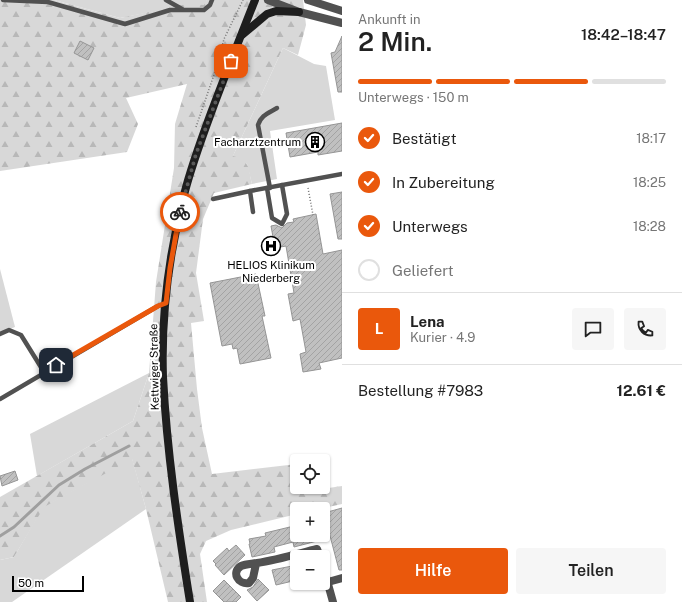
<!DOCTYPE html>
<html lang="de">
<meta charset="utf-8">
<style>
body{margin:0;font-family:"Public Sans",sans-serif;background:#f6f6f6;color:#222;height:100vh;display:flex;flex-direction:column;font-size:15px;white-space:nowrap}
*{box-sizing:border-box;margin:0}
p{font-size:13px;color:#767676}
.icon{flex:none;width:22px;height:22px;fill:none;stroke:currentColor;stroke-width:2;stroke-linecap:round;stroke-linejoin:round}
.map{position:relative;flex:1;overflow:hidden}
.sheet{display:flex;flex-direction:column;background:#fff;width:340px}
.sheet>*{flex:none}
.fabs{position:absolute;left:290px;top:454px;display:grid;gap:8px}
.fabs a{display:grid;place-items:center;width:40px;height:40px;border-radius:4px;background:#fff;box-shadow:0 1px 3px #0004;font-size:20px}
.scale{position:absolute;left:12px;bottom:10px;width:72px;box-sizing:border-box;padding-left:4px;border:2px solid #000;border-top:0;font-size:11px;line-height:14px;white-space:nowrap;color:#000;-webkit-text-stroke:3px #fff;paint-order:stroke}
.pin{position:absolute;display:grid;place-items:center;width:34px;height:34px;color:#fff;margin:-17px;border-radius:8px;box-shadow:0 2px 6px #0006}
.courier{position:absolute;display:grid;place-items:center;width:40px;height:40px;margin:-20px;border:3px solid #ea580c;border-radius:50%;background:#fff;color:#222;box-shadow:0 1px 5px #0007}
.headline em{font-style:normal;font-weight:600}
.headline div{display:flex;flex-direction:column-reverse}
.headline{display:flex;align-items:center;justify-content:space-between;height:68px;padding:0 16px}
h1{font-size:26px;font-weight:600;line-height:30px}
.bar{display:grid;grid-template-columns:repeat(4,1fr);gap:6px 4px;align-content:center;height:48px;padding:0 16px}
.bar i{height:5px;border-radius:3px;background:#e0e0e0}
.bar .on{background:#ea580c}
.bar p{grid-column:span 4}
.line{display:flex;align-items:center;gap:10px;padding:0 16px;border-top:1px solid #e0e0e0}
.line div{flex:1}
.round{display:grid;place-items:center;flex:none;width:42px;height:42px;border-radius:4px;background:#f6f6f6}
ol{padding:0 16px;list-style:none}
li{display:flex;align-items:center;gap:12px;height:44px}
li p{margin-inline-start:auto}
li .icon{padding:4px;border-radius:50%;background:#ea580c;color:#fff;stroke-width:4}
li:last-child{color:#767676}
li i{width:22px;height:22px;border:2px solid #e0e0e0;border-radius:50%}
.action{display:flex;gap:8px;margin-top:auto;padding:8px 16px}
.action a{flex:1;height:46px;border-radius:4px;background:#ea580c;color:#fff;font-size:16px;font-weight:600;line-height:46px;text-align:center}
.action a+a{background:#f6f6f6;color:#222}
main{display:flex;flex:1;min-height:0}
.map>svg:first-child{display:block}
.green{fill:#d8d8d8}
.forest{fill:url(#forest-firs)}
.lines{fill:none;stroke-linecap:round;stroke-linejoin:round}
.stream{stroke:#9f9f9f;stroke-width:3}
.building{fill:url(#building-hatch);stroke:#959595}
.path{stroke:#737373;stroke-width:1.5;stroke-dasharray:1 2;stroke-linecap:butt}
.service{stroke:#515151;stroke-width:4.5}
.minor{stroke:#515151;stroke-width:8}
.tertiary{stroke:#515151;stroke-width:8}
.secondary{stroke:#1e1e1e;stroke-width:8}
.done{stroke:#595959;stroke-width:4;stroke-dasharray:0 7.2}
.route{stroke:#ea580c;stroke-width:5}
.labels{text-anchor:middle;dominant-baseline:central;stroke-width:4;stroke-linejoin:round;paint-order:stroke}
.poi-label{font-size:11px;fill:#000;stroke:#fff;text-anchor:end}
.street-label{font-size:11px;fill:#000;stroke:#fff}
</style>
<main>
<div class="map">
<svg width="342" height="602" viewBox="0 0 342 602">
<defs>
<pattern id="forest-firs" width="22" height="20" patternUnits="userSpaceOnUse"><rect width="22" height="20" fill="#d8d8d8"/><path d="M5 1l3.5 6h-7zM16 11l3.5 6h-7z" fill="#b8b8b8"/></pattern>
<pattern id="building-hatch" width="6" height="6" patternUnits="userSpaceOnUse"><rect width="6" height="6" fill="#c0c0c0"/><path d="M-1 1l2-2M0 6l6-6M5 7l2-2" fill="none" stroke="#a3a3a3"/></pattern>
</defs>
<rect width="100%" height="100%" fill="#fff"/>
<!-- green -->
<g class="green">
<polygon points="54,0 207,0 205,5 187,5 120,18"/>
<polygon points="283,48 314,64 326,66 335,120 270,131 277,179 252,184 247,164 233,156"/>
<polygon points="0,269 15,327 0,333"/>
<polygon points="149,373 133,421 37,476 30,434"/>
<polygon points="132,458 146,509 12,602 0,602 0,560 14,557 43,507"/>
</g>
<!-- forest -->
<path class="forest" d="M0,0H54L120,18L187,4L204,5L207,0H303L306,25L298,55L283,48L233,156C251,162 248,167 252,184L214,193L203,219L196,273L204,321L191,323L197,389L202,428L212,474L297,464V487H314L315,490L342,486V504L319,509H297V514L231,530L206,541L200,554L207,602H168L146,509L132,459L44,507L14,557L0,560V497L133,421L149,373L156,282L174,168L175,124L187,84L126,98L138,124L127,152L0,171Z"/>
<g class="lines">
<!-- stream -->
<polyline class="stream" points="0,536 14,527 59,485 85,469 129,446"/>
</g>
<!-- building -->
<g class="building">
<polygon points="342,36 342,92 338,92 331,53 335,52"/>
<polygon points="80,41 94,48 88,60 74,53"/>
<polygon points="342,123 342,151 318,155 318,152 290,157 286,133"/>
<polygon points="342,192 342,239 338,239 330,194"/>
<polygon points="316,214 323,254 342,250 342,358 319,363 321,369 303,372 300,354 306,352 300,319 293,321 288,294 294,293 286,246 275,248 271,226 276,225 282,228 287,223 294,222 293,219"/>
<polygon points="256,274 265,316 262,316 271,358 240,364 237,348 233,349 232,344 222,346 210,283"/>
<polygon points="15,471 18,480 2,486 0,476"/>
<polygon points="342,508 342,570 339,570 324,513"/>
<polygon points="294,526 295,529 297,529 297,535 316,535 317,541 294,547 293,542 274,547 275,552 252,557 249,544 250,544 249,539 266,536 265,533"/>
<polygon points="236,545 245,555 224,575 215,565 216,564 213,561 227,548 229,551"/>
<polygon points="292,566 293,568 297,567 297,580 276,585 272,570"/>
<polygon points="258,579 269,590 257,601 247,590 253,587"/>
<polygon points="224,580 241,597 236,602 224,602 213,591"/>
</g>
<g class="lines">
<!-- path -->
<g class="path">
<polyline points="196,127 216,69 224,39 243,0"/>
<polyline points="308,188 313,215"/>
</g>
<!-- service -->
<g class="service">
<polyline points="3,0 48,2 125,24 170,10 204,10 210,5 212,0"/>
<polyline points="166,0 182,9"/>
<polyline points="267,188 272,218 282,224 287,214 282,185"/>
<path d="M270,188L258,125C261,115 269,113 277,108"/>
<polyline points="213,199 250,191"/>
<polyline points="253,212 250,191 342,174"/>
<polyline points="0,334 9,330 21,335 44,372"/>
<polyline points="0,399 158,306 166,303"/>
</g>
<!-- minor -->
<g class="minor">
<path d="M256,564L253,578L249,583C238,585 231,572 241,566C246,564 252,564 257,563C277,560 297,554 317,549L320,557"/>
<polyline points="323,566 333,602"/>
<polyline points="328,582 342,578"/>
</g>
<!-- tertiary -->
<g class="tertiary">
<polyline points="268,0 299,12 342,23"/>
<polyline points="308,0 342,11"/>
</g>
<!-- secondary -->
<g class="secondary">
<polyline points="242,35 267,14 276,11 299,12"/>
<path d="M190,602C178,527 167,453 163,377C161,317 169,254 184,195C191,167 201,140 211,113C225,75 240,38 255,0"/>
</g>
</g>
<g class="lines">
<!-- done -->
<polyline class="done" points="180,212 196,154 231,61"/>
<!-- route -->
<polyline class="route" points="56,365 158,306 166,303 170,268 180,212"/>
</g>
<!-- icons -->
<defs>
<g id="building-ring" transform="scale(1)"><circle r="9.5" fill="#fff" stroke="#000" stroke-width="1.5"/><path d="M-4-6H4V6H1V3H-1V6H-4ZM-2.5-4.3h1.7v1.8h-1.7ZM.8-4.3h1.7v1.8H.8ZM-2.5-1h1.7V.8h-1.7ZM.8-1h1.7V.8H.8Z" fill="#000"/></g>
<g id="hospital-ring" transform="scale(1)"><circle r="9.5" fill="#fff" stroke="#000" stroke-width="1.5"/><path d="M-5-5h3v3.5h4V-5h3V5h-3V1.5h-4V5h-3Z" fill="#000"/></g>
</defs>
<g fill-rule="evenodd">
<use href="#building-ring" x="315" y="142"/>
<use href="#hospital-ring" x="271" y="246"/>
</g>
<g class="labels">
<!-- poi labels -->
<g class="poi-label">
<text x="301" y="142">Facharztzentrum</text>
<text x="271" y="265" text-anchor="middle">HELIOS Klinikum<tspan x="271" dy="13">Niederberg</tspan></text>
</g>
<!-- street labels -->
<g class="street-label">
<text transform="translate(154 367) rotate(-91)">Kettwiger Straße</text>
</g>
</g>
</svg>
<div class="fabs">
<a><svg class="icon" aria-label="locate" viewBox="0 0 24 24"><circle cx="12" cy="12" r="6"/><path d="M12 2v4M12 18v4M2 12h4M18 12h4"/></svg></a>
<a>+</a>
<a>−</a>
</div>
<div class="scale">50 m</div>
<div class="pin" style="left:231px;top:61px;background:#ea580c"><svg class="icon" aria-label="bag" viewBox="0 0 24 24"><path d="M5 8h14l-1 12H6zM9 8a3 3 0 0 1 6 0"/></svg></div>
<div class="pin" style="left:56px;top:365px;background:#1f2937"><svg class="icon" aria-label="home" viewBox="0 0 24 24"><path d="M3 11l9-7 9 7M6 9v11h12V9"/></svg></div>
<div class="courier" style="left:180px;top:212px"><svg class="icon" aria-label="bike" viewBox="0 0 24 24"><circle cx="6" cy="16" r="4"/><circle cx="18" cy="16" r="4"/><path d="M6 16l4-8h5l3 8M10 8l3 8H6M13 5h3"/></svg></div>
</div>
<section class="sheet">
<div class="headline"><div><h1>2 Min.</h1><p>Ankunft in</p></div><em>18:42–18:47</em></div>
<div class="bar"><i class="on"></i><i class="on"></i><i class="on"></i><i></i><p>Unterwegs · 150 m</p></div>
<ol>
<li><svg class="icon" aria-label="check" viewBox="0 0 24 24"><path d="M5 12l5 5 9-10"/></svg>Bestätigt<p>18:17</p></li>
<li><svg class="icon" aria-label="check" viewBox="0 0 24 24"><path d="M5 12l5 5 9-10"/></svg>In Zubereitung<p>18:25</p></li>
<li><svg class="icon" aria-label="check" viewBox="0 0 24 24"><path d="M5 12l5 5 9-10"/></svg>Unterwegs<p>18:28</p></li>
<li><i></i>Geliefert</li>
</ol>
<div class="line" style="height:72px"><b class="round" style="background:#ea580c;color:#fff">L</b><div><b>Lena</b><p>Kurier · 4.9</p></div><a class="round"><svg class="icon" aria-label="chat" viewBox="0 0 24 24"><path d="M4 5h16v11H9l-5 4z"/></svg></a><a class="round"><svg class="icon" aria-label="phone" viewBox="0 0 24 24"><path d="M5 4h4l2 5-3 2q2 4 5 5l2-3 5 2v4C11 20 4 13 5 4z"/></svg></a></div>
<div class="line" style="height:52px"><div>Bestellung #7983</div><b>12.61 €</b></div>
<div class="action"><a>Hilfe</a><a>Teilen</a></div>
</section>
</main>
